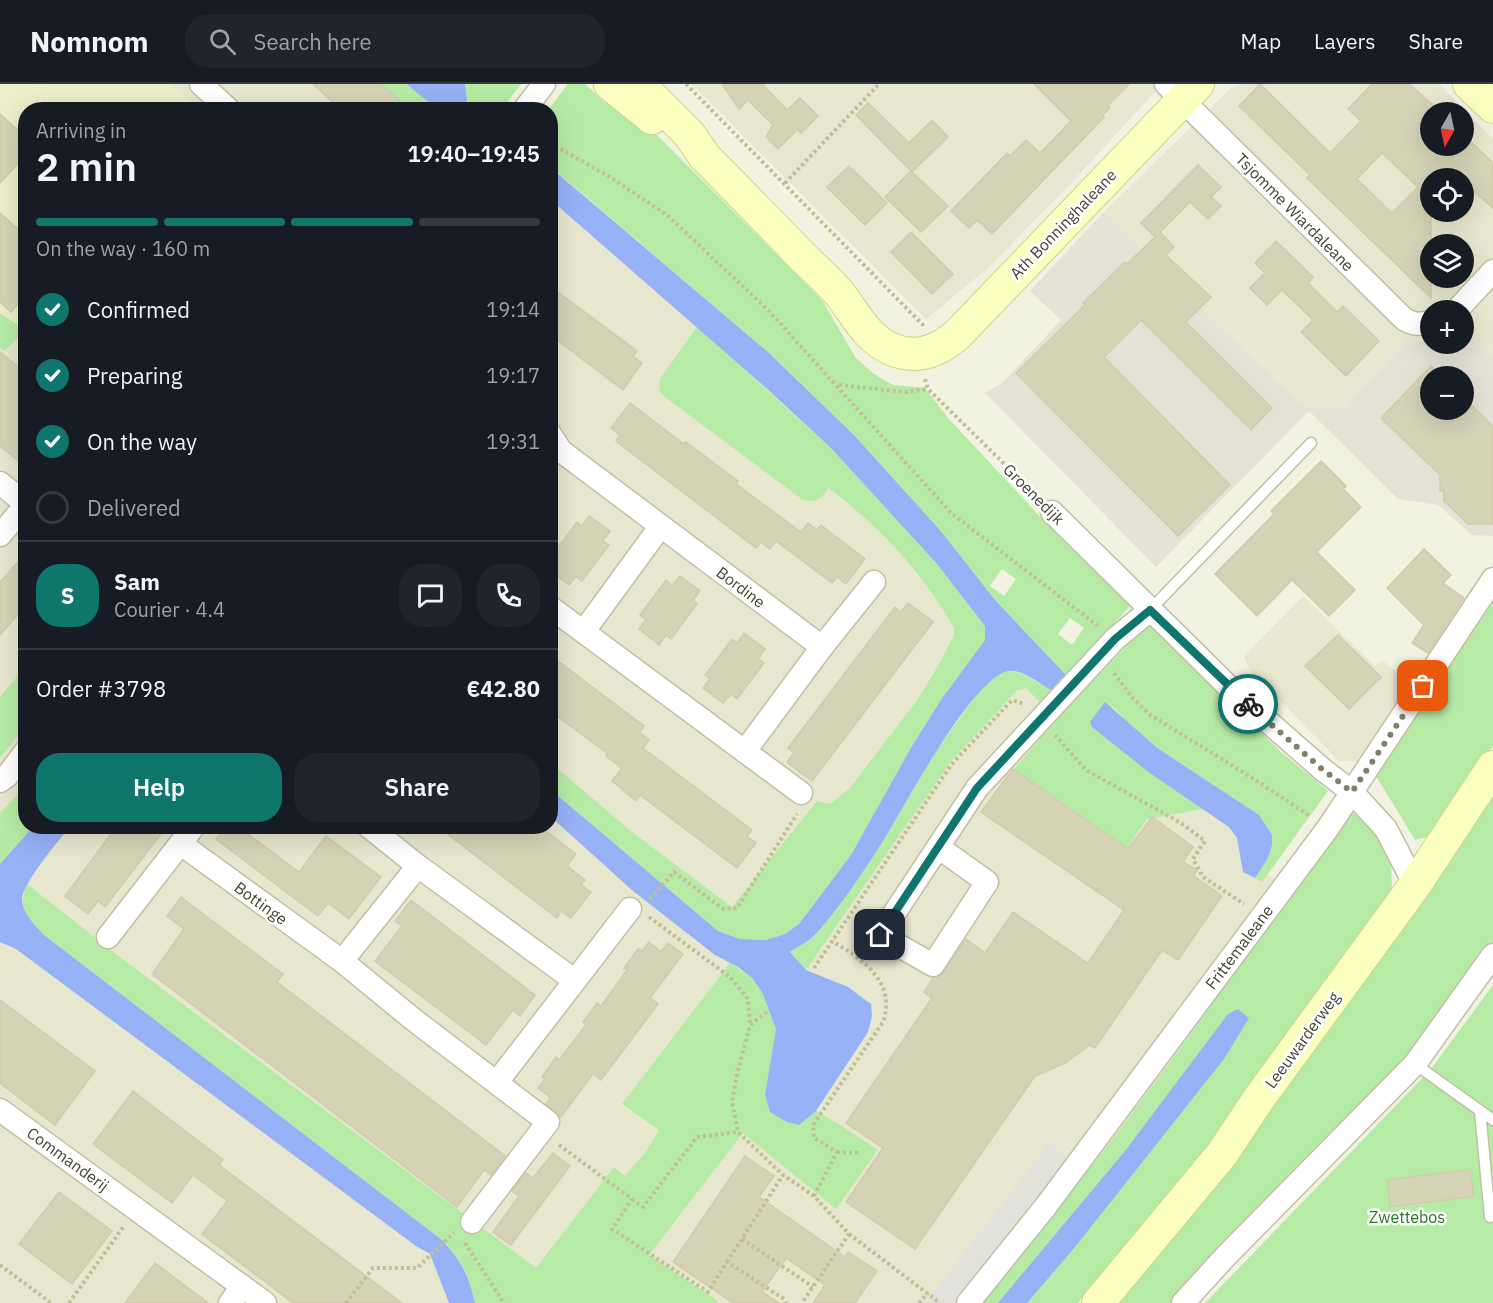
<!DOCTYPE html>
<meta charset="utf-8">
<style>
body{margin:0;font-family:"IBM Plex Sans",sans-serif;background:#20242c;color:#f1f3f6;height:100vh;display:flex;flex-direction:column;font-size:22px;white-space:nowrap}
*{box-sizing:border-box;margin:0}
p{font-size:20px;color:#9ea1a6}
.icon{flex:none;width:33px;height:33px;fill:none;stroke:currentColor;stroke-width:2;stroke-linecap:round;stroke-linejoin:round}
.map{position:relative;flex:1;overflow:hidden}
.panel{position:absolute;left:18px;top:18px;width:540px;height:732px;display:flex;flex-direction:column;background:#171b24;border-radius:24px;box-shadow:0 6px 24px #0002}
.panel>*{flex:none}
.needle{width:39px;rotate:189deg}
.buttons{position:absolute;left:1420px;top:18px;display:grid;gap:12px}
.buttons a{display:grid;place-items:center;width:54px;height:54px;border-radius:50%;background:#171b24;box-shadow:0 6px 24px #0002;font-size:30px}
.pin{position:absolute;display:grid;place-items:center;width:51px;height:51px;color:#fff;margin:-26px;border-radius:12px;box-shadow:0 3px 9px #0006}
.courier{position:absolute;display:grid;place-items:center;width:60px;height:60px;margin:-30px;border:4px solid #0f766e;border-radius:50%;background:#fff;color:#222;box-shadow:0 2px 8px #0007}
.summary em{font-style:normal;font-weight:600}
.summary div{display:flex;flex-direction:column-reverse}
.summary{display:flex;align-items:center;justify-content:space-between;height:102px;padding:0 18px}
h1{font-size:39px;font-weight:600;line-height:45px}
.bar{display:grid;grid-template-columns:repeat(4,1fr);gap:9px 6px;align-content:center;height:72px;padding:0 18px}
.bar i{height:8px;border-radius:4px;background:#363941}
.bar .active{background:#0f766e}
.bar p{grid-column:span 4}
.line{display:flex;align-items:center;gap:15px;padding:0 18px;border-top:2px solid #363941}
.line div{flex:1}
.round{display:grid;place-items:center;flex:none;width:63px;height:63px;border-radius:24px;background:#20242c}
ol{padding:0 18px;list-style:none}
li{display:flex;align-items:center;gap:18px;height:66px}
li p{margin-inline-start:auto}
li .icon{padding:6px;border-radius:50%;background:#0f766e;color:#fff;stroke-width:4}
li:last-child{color:#9ea1a6}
li i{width:33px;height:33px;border:3px solid #363941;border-radius:50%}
.button{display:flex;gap:12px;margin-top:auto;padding:12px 18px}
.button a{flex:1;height:69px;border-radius:24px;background:#0f766e;color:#fff;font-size:24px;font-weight:600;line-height:69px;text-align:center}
.button a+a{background:#20242c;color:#f1f3f6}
header{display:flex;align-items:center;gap:36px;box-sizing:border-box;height:84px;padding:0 30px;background:#171b24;border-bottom:2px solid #363941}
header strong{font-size:28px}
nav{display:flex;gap:33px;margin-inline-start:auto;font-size:21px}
.search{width:420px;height:54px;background:#20242c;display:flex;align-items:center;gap:15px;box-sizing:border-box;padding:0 21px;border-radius:24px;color:#9ea1a6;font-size:22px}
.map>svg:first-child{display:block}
.residential{fill:#e7e7cf;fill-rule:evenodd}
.industrial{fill:#e4e2d7;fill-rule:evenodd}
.education{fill:#ecedc9}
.green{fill:#b6eba5;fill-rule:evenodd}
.parking{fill:#e2e1db}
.water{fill:#97b1f6}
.building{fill:#d4d3b6;stroke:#d0cda8;stroke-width:1.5;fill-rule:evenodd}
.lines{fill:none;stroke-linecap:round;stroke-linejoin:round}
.lane-casing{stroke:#c1c0a6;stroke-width:13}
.street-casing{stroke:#c1c0a6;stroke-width:25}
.secondary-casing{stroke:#d0d48a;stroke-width:34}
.path{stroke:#c1c093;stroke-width:4;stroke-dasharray:3 3;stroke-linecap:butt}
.lane{stroke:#fff;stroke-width:10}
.street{stroke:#fff;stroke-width:22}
.secondary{stroke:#faffbf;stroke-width:32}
.done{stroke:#81806f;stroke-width:6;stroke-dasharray:0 10.8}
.route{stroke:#0f766e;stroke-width:8}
.labels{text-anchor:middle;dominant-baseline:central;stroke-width:5;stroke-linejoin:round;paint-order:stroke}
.street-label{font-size:16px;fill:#444332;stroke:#fff}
.park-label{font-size:16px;fill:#267a21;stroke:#fff}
</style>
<header>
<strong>Nomnom</strong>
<div class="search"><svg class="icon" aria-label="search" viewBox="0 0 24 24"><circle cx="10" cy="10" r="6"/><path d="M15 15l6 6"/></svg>Search here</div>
<nav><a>Map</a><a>Layers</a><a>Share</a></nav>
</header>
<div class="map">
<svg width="1493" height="1219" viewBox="0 0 1493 1219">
<rect width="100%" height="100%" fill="#f2f2e1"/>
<!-- residential -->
<g class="residential">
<polygon points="0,0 434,0 464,25 26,26 26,742 550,742 551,100 803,324 1006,548 1116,648 1252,743 1253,781 1309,817 995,1219 0,1219"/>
<polygon points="691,0 1162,0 1073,97 988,184 926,235"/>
<path d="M1243,0H1439L1493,55V273L1464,248V226H1431V254L1403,261L1345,324L1302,322L1104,128L1231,4ZM1431,28H1464V62H1431ZM1431,94H1464V128H1431ZM1431,160H1464V194H1431Z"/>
<polygon points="1303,512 1375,582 1382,576 1410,599 1357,677 1339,677 1249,585 1244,572"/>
</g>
<!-- industrial -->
<path class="industrial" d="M1104,128L1302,322L1345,324L1403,261L1431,254V260H1464V248L1493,273V452L1472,451L1438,421L1398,415L1309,327L1156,483L985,309L1003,298L1061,236L1030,207ZM1431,292H1464V326H1431Z"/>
<!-- education -->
<polygon class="education" points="0,0 168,0 194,19 188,26 26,26 26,237 14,250 0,240"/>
<!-- green -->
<g class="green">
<polygon points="378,0 407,0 432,22 443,25 408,25"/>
<polygon points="465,0 521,0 502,25 461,26 464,24 467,16"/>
<path d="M568,0H585L605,19L610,15L658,52L815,209L823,218L856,274L874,290L893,301L925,304L948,334L1060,454L1130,522L1067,592L996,517L940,446L854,351L769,269L551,83L550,26H548ZM1002,485L1016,495L1004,512L990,502ZM1070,534L1084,544L1072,561L1058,550Z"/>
<polygon points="0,229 25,246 5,267 0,264"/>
<path d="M697,243L830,363L937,480L985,542V556L912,662L851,771L799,840L785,850L766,856L740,855L718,847L551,706L550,678L632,748L732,823L817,717L830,720L850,704L918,615L942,575L954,551V544C922,487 880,444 829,404C821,414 816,420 803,416L661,310L659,305L660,295Z"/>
<polygon points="1493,518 1493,662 1430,752 1415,756 1376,692 1379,681"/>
<polygon points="1148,539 1281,668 1328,707 1262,798 1255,794 1267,776 1272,762 1272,751 1259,731 1156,663 1130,642 1110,620 1151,690 1203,725 1147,735 1118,777 1004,697 1057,635"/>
<polygon points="25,583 25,642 0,674 0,613"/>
<polygon points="1010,586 1022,590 1053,607 1041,619 1026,604 1017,606 951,677 806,886 790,868 815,852 878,765 937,666 980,606 997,591"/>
<polygon points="25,703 26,742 33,743 0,780 0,729"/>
<polygon points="1493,707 1493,864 1412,970 1183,1203 1170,1219 1116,1219"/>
<path d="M1351,727L1379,750L1391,775L1392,805L1200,1073L1078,1219H980C1115,1064 1230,893 1351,727Z"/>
<path d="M27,800L117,871L536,1184L614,1083L625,1092L645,1069L659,1046L622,1020L730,879L752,894L762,908L776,945L765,1011L770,1028L799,1041L816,1027L842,1042L878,1066L836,1125L743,1049L649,1171L718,1217L716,1219H475C468,1190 462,1178 442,1156L44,851C27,831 17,826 27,800Z"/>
<polygon points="1493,901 1493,1219 1205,1219 1431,985"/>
</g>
<!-- parking -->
<polygon class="parking" points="1050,1058 1068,1074 956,1219 925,1219"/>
<!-- water -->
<g class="water">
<path d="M407,0H465L467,16L464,24C438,30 425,16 407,0Z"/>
<path d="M550,83L769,269L854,351L940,446L996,517L1067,592L1053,607C1041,601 1021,584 1008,587C970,595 901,730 878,765C859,794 839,824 816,850C809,857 799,862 790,868L806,886L848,903L871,920L872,932L868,948L816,1027L799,1041L787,1038L770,1028L765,1011L776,945L762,908L752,894L738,883L715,871L633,807L551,733V706L718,847L740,855L766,856L785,850L799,840L851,771L912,662L941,616L985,556V542L937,480L830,363L766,304L551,116Z"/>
<polygon points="1105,618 1156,663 1259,731 1272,751 1272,762 1267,776 1255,794 1243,788 1237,754 1229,743 1151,690 1092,643 1090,638"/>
<path d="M33,743H70C59,756 21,801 22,816C23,830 35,841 44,851L442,1156C462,1178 468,1190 475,1219H449L430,1170L416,1162L16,865L0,858V780Z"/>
<polygon points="1238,925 1249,934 1224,975 1075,1163 1027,1219 998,1219 1125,1067 1228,930"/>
</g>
<!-- building -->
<g class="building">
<polygon points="313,0 381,0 410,26 341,26"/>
<polygon points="722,0 764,0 763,1 787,26 800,14 818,32 801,49 798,45 778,65 766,53 773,41 748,16 739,25"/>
<polygon points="1034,0 1129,0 1108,21 1110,23 1103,31 1104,33 992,150 977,136 969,144 951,127 1007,69 1010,72 1026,56 1040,69 1071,37"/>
<path d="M1260,0L1330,69L1361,37L1348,25L1372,0H1409L1441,28H1431V62H1464V51L1493,79V124L1464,99V94H1431V214L1307,94L1310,91L1239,22ZM1382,69L1418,103L1392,129L1357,95Z"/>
<polygon points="868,19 909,59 932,36 948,53 912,88 856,31"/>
<polygon points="0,30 26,53 26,71 0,99"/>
<polygon points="1198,81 1221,103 1211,113 1221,122 1208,135 1190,118 1160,148 1174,163 1166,171 1211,213 1186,238 1272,324 1251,346 1141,236 1104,273 1230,401 1178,452 1016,289 1085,221 1083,219 1125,178 1127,180 1155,153 1141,139"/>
<polygon points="849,82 887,119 865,141 827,103"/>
<polygon points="911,87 948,122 921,148 885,113"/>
<polygon points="0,129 26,152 26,211 11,228 0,218"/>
<polygon points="911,148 953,190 932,210 891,168"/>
<polygon points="1276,157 1313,193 1308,199 1337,228 1343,222 1379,257 1346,292 1301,248 1313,236 1282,206 1267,221 1250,204 1265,189 1255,179"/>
<polygon points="550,202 637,267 633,272 642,279 623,306 550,251"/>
<polygon points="0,268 26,289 26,383 0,362"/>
<polygon points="1431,282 1442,292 1431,292 1431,326 1464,326 1464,314 1493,342 1493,440 1468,440 1444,417 1444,407 1440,407 1440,391 1381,334"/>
<polygon points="630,319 684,360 686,358 738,397 736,400 801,448 808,439 817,446 821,441 865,475 846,500 837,493 832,499 776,457 770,465 761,458 756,464 616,357 620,351 611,344"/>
<polygon points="1321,377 1346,402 1343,405 1361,423 1317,468 1355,506 1329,532 1292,496 1257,532 1215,490 1274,430 1271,427"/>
<polygon points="589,432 610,447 603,457 609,461 582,497 576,492 569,501 550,487 550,474 577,438 582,442"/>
<polygon points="1424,465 1451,491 1443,499 1464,514 1428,569 1412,559 1424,541 1387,504"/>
<polygon points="26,469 26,521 0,551 0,498"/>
<polygon points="680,492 700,507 693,516 697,520 671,555 666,551 659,561 639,545 646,536 640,531 666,496 672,501"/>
<polygon points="908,519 933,538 812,697 787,678 794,669 788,664 895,523 901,528"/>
<polygon points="744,549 765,565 758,575 764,579 737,615 731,610 723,619 703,604 710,595 705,591 732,555 737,559"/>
<polygon points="1338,551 1381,593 1349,625 1305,582"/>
<polygon points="550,571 644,642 640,648 649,656 643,664 752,746 747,752 756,759 737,784 640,711 636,717 612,697 622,684 606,672 607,669 550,627"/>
<polygon points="1013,685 1128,765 1152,733 1193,763 1183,778 1197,786 1194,792 1222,812 1178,876 1162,866 1095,964 1090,961 1065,979 1035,992 915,1165 846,1118 883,1064 846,1039 932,914 924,908 933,894 944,888 966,855 985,869 1013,828 1088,879 1124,826 981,728"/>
<polygon points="117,742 167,742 105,823 98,817 88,830 65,812"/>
<polygon points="226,742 253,742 248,750 299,788 326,752 381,793 349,835 328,819 318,832 216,755"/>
<polygon points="437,742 539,742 576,770 567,782 585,796 581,801 591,808 571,834 561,827 557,834"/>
<polygon points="181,813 283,890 277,898 505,1072 491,1091 484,1086 457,1123 152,890 184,845 167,832"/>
<polygon points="411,816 535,911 520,932 513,926 486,961 375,877 402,842 395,837"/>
<polygon points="649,858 661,868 668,859 683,870 650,914 658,920 601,996 593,990 561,1033 546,1020 551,1014 538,1004 545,995 542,993 556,973 559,976 586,941 583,938 597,919 601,922 627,886 624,884 638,865 642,867"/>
<polygon points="0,916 95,987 55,1041 0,999"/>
<polygon points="133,1007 223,1076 219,1081 402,1219 293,1219 202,1150 227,1117 193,1091 172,1119 93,1060"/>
<polygon points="553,1069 570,1082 511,1161 493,1148 519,1112 512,1107 526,1089 533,1094"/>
<polygon points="745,1072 774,1092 759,1113 845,1173 848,1168 877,1187 855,1219 813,1219 825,1201 786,1174 762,1208 779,1219 733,1219 673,1178"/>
<polygon points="1470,1085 1474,1112 1390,1123 1387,1096"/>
<polygon points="59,1108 112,1147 72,1200 19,1160"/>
<polygon points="155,1179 208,1219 125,1219"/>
</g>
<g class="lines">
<!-- lane casing -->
<g class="lane-casing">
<g id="lane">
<polyline points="1150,526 1311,359"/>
<polyline points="1415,980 1493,1036"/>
<polyline points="1480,1027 1490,1133"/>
</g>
</g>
<!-- street casing -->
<g class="street-casing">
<g id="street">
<polyline points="201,0 229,26"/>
<path d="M1166,0L1404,235C1414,241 1420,241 1431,237"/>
<polyline points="524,26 544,0"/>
<polyline points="1457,226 1493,187"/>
<polyline points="550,350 561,367 822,563"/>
<polyline points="0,399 26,420"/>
<polyline points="1052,428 1233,607 1322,685 1352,708 1386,745 1415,801"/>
<polyline points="0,451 26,421"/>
<polyline points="550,523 801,709"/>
<polyline points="584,547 660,443"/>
<polyline points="745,667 822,563 874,498"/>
<polyline points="0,697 7,692 26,667"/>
<polyline points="368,742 418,782 574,896"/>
<polyline points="181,760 342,877 414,936 548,1038 472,1138"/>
<polyline points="938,763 987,798 933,881 880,851 977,704 1115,555 1150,526"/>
<polyline points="108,853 194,742"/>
<polyline points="342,877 418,782"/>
<polyline points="497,998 630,825"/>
<polyline points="0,1026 265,1219"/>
<polyline points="230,1219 242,1202"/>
<polyline points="968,1219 1046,1122 1328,744 1493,495"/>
<polyline points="1183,1219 1226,1172 1415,980 1493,871"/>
</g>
</g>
<!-- secondary casing -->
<g class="secondary-casing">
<g id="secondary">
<polyline points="610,0 652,34"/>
<path d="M639,0L690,51L704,72C734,102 764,133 794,164C808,179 825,193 839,209C855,229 866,254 891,265C917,276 939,267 958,250L1198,0"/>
<polyline points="1469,0 1493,23"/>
<polyline points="1098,1219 1222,1070 1260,1013 1415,801 1493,683"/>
</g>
</g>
<!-- path -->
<g class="path">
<polyline points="686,0 924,242"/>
<polyline points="550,59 610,93 667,131 769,227 951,429 1098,542"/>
<polyline points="785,99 879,0"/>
<polyline points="925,295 928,305 1037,412"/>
<polyline points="839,301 905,308 928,305"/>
<polyline points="1114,589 1131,612 1149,630 1254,695 1310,732"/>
<polyline points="1055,651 1086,686 1181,739 1205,757 1193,775 1203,793 1244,820"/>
<polyline points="650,815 674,788 723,825 737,824 797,730"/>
<polyline points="649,833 730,893 748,915 750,941"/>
<polyline points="814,884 951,681 1012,616 1024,620"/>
<polyline points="767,928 750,941 737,990 732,1018 738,1048 783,1091 814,1112 849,1150 802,1219"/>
<polyline points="559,1061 632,1115 612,1145 708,1208 727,1178 784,1215 786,1219"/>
<polyline points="837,1068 861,1069"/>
<path d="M814,1112L837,1068L814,1054L813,1041L883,938C897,898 862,875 832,857"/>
<polyline points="632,1115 643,1123 697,1053 738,1048"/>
<polyline points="849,1150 940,1219"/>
<polyline points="742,1155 813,1203"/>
<polyline points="465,1159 504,1219"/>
<polyline points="727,1178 783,1091"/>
<polyline points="0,1181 51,1219"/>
<polyline points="69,1219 124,1142"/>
<polyline points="346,1219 373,1184 417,1184 454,1149"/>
<polyline points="919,1219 928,1209"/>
</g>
<!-- lane -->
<use href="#lane" class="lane"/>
<!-- street -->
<use href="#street" class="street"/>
<!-- secondary -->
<use href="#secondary" class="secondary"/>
</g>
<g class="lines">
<!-- done -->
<polyline class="done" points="1248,620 1322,685 1352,708 1423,602"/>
<!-- route -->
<polyline class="route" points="880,851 977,704 1115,555 1150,526 1248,620"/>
</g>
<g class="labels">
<!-- street labels -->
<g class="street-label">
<text transform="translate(1295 128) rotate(45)">Tsjomme Wiardaleane</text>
<text transform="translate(1063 140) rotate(-46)">Ath Bonninghaleane</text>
<text transform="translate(1034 410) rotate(45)">Groenedijk</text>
<text transform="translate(741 503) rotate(37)">Bordine</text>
<text transform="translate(261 819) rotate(36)">Bottinge</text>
<text transform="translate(1239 863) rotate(-53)">Frittemaleane</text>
<text transform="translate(1302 956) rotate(-54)">Leeuwarderweg</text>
<text transform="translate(68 1075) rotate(36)">Commanderij</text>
</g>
<!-- park labels -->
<g class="park-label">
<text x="1407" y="1133">Zwettebos</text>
</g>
</g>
</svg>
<div class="buttons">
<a><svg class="needle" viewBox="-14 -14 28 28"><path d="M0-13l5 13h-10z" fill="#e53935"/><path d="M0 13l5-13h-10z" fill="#9ea1a6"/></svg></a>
<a><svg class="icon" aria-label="locate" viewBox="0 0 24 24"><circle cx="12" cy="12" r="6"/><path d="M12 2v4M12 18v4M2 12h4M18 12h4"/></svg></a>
<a><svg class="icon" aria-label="layers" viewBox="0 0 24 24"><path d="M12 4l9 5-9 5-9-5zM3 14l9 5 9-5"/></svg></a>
<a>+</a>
<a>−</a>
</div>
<div class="pin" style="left:1423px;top:602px;background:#ea580c"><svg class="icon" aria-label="bag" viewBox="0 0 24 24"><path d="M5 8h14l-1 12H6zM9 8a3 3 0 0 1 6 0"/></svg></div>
<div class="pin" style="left:880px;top:851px;background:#1f2937"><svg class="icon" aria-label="home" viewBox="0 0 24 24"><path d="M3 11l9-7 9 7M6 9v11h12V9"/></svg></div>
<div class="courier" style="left:1248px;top:620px"><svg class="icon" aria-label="bike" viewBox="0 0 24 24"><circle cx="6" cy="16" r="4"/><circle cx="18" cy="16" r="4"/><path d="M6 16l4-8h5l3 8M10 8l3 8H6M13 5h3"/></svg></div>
<section class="panel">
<div class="summary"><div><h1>2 min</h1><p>Arriving in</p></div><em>19:40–19:45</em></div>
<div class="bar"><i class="active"></i><i class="active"></i><i class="active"></i><i></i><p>On the way · 160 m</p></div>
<ol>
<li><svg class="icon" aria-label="check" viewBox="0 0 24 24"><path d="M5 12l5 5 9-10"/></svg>Confirmed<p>19:14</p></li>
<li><svg class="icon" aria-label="check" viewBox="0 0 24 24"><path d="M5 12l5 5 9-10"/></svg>Preparing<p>19:17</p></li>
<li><svg class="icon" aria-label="check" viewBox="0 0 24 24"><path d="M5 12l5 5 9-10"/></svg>On the way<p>19:31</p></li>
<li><i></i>Delivered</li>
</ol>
<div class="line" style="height:108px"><b class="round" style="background:#0f766e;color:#fff">S</b><div><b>Sam</b><p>Courier · 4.4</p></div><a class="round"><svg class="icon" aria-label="chat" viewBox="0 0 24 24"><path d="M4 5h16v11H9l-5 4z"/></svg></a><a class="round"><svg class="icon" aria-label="phone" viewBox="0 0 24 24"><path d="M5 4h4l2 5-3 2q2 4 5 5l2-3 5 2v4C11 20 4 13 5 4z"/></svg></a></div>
<div class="line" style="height:78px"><div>Order #3798</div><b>€42.80</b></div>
<div class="button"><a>Help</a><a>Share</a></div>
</section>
</div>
